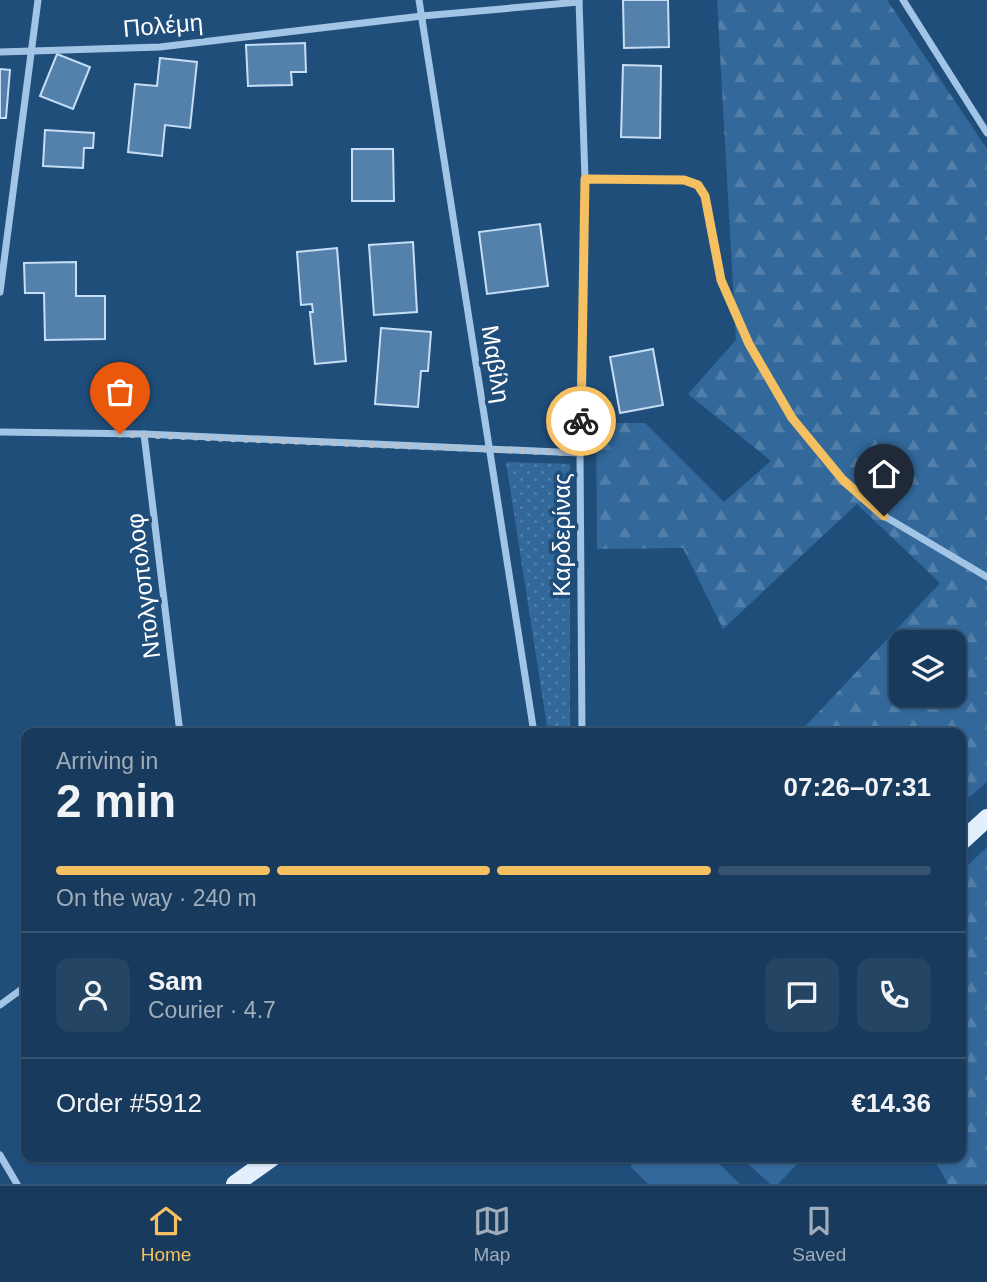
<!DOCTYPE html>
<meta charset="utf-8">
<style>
body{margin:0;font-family:Helvetica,sans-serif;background:#254565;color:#f1f3f6;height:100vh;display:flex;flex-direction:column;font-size:26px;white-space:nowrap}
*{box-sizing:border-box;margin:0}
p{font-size:23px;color:#9fadbb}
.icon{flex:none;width:38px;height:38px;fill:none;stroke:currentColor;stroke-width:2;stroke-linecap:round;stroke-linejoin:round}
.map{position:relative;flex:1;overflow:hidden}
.panel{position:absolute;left:21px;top:728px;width:945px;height:434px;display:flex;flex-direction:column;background:#183a5c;border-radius:14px;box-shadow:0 2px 5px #0004,0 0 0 2px #365472}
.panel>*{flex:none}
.fabs{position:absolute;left:889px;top:630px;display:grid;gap:14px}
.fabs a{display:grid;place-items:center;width:77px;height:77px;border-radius:14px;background:#183a5c;box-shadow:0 2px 5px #0004,0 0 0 2px #365472;font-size:35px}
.pin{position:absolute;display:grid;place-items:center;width:60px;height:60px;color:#fff;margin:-72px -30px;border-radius:50% 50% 50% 0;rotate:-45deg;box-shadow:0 0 7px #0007}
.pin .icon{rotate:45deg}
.courier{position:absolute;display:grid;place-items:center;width:70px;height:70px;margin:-35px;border:5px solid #f4c062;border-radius:50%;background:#fff;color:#222;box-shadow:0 2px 9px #0007}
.headline em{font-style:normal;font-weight:700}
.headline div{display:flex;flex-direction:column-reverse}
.headline{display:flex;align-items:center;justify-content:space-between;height:119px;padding:0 35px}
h1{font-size:46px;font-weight:700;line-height:52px}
.bar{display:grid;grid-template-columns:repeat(4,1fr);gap:10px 7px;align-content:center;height:84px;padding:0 35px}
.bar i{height:9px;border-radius:5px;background:#365472}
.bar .active{background:#f4c062}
.bar p{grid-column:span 4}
.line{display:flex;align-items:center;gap:18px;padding:0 35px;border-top:2px solid #365472}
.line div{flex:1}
.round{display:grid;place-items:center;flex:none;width:74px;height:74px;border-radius:14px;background:#254565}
.dock{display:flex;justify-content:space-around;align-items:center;height:98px;border-top:2px solid #365472;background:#183a5c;font-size:19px;color:#9fadbb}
.dock a{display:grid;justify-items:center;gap:4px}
.dock .active{color:#f4c062}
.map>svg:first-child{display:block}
.grass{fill:url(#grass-dots)}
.forest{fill:url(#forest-firs);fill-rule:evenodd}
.garden{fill:#32689a}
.building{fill:#5481ab;stroke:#c5def5;stroke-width:2}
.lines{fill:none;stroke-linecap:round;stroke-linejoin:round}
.minor{stroke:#a2c5e6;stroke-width:7}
.primary{stroke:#e3effd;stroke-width:18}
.done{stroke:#b1c1d1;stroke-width:7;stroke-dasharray:0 12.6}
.route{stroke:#f4c062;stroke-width:9}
.labels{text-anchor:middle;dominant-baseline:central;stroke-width:7;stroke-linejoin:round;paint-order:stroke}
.street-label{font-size:24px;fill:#fff;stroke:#204e7b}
</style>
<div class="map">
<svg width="987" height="1184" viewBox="0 0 987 1184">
<defs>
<pattern id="grass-dots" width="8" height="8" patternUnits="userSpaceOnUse" patternTransform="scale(1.75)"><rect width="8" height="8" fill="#32689a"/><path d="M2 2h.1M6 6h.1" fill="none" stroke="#517fa9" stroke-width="1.8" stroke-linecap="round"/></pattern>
<pattern id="forest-firs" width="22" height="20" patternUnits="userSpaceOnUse" patternTransform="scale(1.75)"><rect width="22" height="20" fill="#32689a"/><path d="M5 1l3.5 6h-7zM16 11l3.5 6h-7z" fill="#517fa9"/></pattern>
</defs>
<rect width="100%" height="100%" fill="#204e7b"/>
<!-- grass -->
<polygon class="grass" points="506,462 570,464 570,733 548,733"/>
<!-- forest -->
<g class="forest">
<path d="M717,0H887L987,149V782L961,804V733H799L940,583L857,504L723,629L683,548L597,549L596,423H645L724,502L771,461L688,394L736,340ZM901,642H954V695H901Z"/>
<polygon points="987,847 987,1184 948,1184 933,1157 961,1157 961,872"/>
</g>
<!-- garden -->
<g class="garden">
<polygon points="639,1157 712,1157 740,1184 648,1184 630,1166"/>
<polygon points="741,1157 804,1157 778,1184 770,1184"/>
</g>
<!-- building -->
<g class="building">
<polygon points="623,0 668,0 669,47 624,48"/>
<polygon points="305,43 306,72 291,72 292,85 248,86 246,45"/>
<polygon points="57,54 90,67 73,109 40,96"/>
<polygon points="160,58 197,62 190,128 165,125 162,156 128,152 135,84 157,86"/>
<polygon points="623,65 661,66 660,138 621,137"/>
<polygon points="0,69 10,70 6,118 0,118"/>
<polygon points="45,130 94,133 93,148 84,148 83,168 43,166"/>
<polygon points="352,149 393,149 394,201 352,201"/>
<polygon points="540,224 548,286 487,294 479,232"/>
<polygon points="413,242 417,312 374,315 369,245"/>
<polygon points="337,248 346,361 315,364 310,312 313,312 312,304 301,305 297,252"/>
<polygon points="76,262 76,296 105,296 105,339 45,340 44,293 25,293 24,263"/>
<polygon points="381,328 431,332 428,371 421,371 418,407 375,404"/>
<polygon points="653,349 663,405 620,413 610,357"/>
</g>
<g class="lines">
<!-- minor -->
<g class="minor">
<polyline points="419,0 534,733"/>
<polyline points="579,0 585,179 580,453 582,733"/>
<polyline points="903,0 987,133"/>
<polyline points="0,52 160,47 422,16 579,2"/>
<polyline points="585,179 684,180 698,185 705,196 721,280 749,344 792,418 843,480 884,516 987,577"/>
<polyline points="0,292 38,0"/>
<polyline points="0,432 144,434 580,453"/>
<polyline points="144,434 180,733"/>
<polyline points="0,1005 26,986"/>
<polyline points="0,1155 17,1184"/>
</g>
<!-- primary -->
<g class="primary">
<polyline points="961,842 987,818"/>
<polyline points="235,1184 273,1157"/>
</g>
</g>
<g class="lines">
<!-- done -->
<polyline class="done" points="120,434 580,453 581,421"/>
<!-- route -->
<polyline class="route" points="581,421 585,179 684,180 698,185 705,196 721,280 749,344 792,418 843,480 884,516"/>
</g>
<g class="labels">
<!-- street labels -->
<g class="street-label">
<text transform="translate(163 25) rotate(-5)">Πολέμη</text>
<text transform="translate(496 364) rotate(81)">Μαβίλη</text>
<text transform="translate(561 535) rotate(-90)">Καρδερίνας</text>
<text transform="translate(143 586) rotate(-97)">Ντολγοπολοφ</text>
</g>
</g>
</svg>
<div class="fabs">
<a><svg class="icon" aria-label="layers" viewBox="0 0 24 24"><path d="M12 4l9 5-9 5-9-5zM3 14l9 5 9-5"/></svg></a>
</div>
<div class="pin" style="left:120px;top:434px;background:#ea580c"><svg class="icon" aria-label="bag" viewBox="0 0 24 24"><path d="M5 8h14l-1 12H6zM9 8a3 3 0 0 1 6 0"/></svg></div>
<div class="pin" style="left:884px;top:516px;background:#1f2937"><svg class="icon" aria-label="home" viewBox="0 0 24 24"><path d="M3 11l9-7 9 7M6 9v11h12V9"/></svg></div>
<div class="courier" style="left:581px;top:421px"><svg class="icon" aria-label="bike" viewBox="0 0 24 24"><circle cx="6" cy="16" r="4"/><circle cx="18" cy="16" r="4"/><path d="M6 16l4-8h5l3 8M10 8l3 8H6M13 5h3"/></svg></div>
<section class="panel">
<div class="headline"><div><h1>2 min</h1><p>Arriving in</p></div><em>07:26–07:31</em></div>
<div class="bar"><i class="active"></i><i class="active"></i><i class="active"></i><i></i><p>On the way · 240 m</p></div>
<div class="line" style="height:126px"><a class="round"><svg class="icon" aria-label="person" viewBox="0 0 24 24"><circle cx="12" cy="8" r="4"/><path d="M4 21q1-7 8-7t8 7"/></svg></a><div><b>Sam</b><p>Courier · 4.7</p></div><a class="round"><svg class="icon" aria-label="chat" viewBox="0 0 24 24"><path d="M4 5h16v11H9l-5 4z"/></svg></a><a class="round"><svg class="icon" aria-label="phone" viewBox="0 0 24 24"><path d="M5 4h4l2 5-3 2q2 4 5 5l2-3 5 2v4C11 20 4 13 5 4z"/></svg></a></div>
<div class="line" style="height:91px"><div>Order #5912</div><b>€14.36</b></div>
</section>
</div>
<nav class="dock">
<a class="active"><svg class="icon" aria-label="home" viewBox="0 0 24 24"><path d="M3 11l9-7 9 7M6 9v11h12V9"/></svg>Home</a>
<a><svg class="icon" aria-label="map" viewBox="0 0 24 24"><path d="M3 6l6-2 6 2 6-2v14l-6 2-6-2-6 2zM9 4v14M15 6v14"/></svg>Map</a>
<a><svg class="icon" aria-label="saved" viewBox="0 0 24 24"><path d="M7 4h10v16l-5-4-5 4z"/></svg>Saved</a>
</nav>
